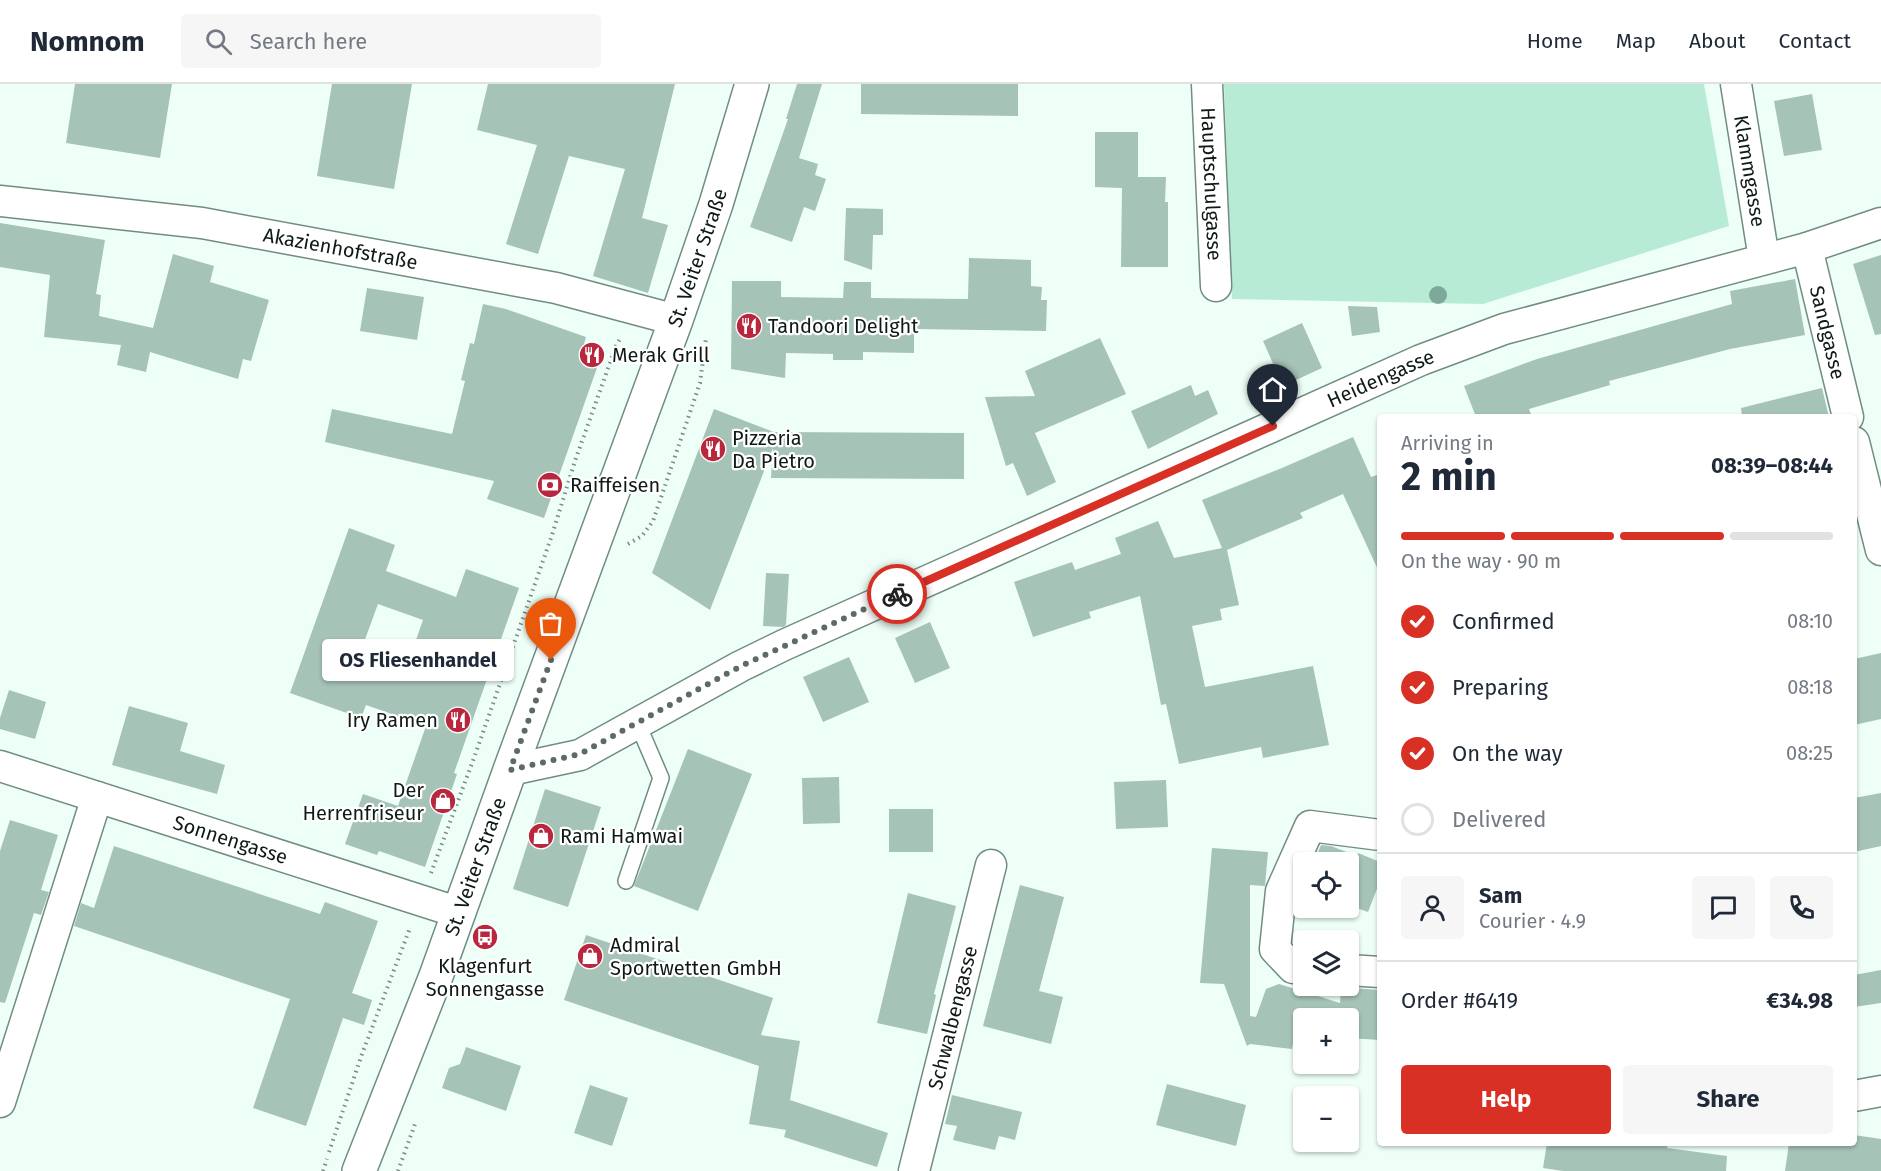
<!DOCTYPE html>
<meta charset="utf-8">
<style>
body{margin:0;font-family:"Fira Sans",sans-serif;background:#f6f6f7;color:#1f2937;height:100vh;display:flex;flex-direction:column;font-size:22px;white-space:nowrap}
*{box-sizing:border-box;margin:0}
p{font-size:20px;color:#747a83}
.icon{flex:none;width:33px;height:33px;fill:none;stroke:currentColor;stroke-width:2;stroke-linecap:round;stroke-linejoin:round}
.map{position:relative;flex:1;overflow:hidden}
.sheet{position:absolute;left:1377px;top:330px;width:480px;height:732px;display:flex;flex-direction:column;background:#fff;border-radius:6px;box-shadow:0 2px 4px #0004}
.sheet>*{flex:none}
.controls{position:absolute;left:1293px;top:768px;display:grid;gap:12px}
.controls a{display:grid;place-items:center;width:66px;height:66px;border-radius:6px;background:#fff;box-shadow:0 2px 4px #0004;font-size:30px}
.pin{position:absolute;display:grid;place-items:center;width:51px;height:51px;color:#fff;margin:-62px -26px;border-radius:50% 50% 50% 0;rotate:-45deg;box-shadow:0 0 6px #0007}
.pin .icon{rotate:45deg}
.courier{position:absolute;display:grid;place-items:center;width:60px;height:60px;margin:-30px;border:4px solid #d93025;border-radius:50%;background:#fff;color:#222;box-shadow:0 2px 8px #0007}
.bubble{position:absolute;height:42px;border-radius:6px;background:#fff;box-shadow:0 2px 4px #0004;font-size:20px;font-weight:700;line-height:42px;text-align:center}
.head em{font-style:normal;font-weight:700}
.head div{display:flex;flex-direction:column-reverse}
.head{display:flex;align-items:center;justify-content:space-between;height:102px;padding:0 24px}
h1{font-size:39px;font-weight:700;line-height:45px}
.bar{display:grid;grid-template-columns:repeat(4,1fr);gap:9px 6px;align-content:center;height:72px;padding:0 24px}
.bar i{height:8px;border-radius:4px;background:#e0e1e3}
.bar .selected{background:#d93025}
.bar p{grid-column:span 4}
.line{display:flex;align-items:center;gap:15px;padding:0 24px;border-top:2px solid #e0e1e3}
.line div{flex:1}
.round{display:grid;place-items:center;flex:none;width:63px;height:63px;border-radius:6px;background:#f6f6f7}
ol{padding:0 24px;list-style:none}
li{display:flex;align-items:center;gap:18px;height:66px}
li p{margin-inline-start:auto}
li .icon{padding:6px;border-radius:50%;background:#d93025;color:#fff;stroke-width:4}
li:last-child{color:#747a83}
li i{width:33px;height:33px;border:3px solid #e0e1e3;border-radius:50%}
.button{display:flex;gap:12px;margin-top:auto;padding:12px 24px}
.button a{flex:1;height:69px;border-radius:6px;background:#d93025;color:#fff;font-size:24px;font-weight:700;line-height:69px;text-align:center}
.button a+a{background:#f6f6f7;color:#1f2937}
header{display:flex;align-items:center;gap:36px;box-sizing:border-box;height:84px;padding:0 30px;background:#fff;border-bottom:2px solid #e0e1e3}
header strong{font-size:28px}
nav{display:flex;gap:33px;margin-inline-start:auto;font-size:21px}
.search{width:420px;height:54px;background:#f6f6f7;display:flex;align-items:center;gap:15px;box-sizing:border-box;padding:0 21px;border-radius:6px;color:#747a83;font-size:22px}
.map>svg:first-child{display:block}
.green{fill:#b8ebd6}
.building{fill:#a6c3b7;fill-rule:evenodd}
.lines{fill:none;stroke-linecap:round;stroke-linejoin:round}
.service-casing{stroke:#718d81;stroke-width:18}
.minor-casing{stroke:#718d81;stroke-width:33}
.secondary-casing{stroke:#718d81;stroke-width:36}
.path{stroke:#7c8a84;stroke-width:4;stroke-dasharray:1.5 4.5;stroke-linecap:butt}
.service{stroke:#fff;stroke-width:15}
.minor{stroke:#fff;stroke-width:30}
.secondary{stroke:#fff;stroke-width:33}
.tree{fill:#7da89a}
.done{stroke:#5d6a65;stroke-width:6;stroke-dasharray:0 10.8}
.route{stroke:#d93025;stroke-width:8}
.labels{text-anchor:middle;dominant-baseline:central;stroke-width:4.5;stroke-linejoin:round;paint-order:stroke}
.street-label{font-size:20px;fill:#0f1a16;stroke:#fff}
.poi-label{font-size:20px;fill:#0f1a16;stroke:#fff;text-anchor:start}
</style>
<header>
<strong>Nomnom</strong>
<div class="search"><svg class="icon" aria-label="search" viewBox="0 0 24 24"><circle cx="10" cy="10" r="6"/><path d="M15 15l6 6"/></svg>Search here</div>
<nav><a>Home</a><a>Map</a><a>About</a><a>Contact</a></nav>
</header>
<div class="map">
<svg width="1881" height="1087" viewBox="0 0 1881 1087">
<rect width="100%" height="100%" fill="#edfff7"/>
<!-- green -->
<polygon class="green" points="1224,0 1704,0 1729,142 1483,220 1232,215"/>
<!-- building -->
<g class="building">
<polygon points="75,0 172,0 160,74 66,59"/>
<polygon points="332,0 412,0 394,105 317,92"/>
<polygon points="488,0 675,0 642,134 668,141 648,209 593,192 625,85 569,72 538,170 506,160 537,61 477,46"/>
<polygon points="797,0 822,0 799,74 818,80 815,91 826,95 815,127 804,123 792,158 750,143 788,35 786,35"/>
<polygon points="861,0 1018,0 1018,32 861,30"/>
<polygon points="1812,10 1822,66 1784,72 1774,17"/>
<polygon points="1095,48 1138,48 1138,93 1166,93 1165,118 1168,118 1168,183 1121,183 1122,104 1095,103"/>
<polygon points="846,124 883,125 883,151 873,151 872,186 844,176"/>
<polygon points="0,139 105,156 96,210 101,211 99,232 153,244 173,170 214,182 210,198 269,216 251,277 243,275 238,295 150,268 146,288 117,281 121,261 44,253 50,191 0,183"/>
<polygon points="1881,171 1881,250 1875,251 1853,180"/>
<polygon points="969,174 1031,176 1031,202 1042,203 1041,216 1047,216 1046,247 914,245 914,269 863,268 863,276 833,276 833,270 786,269 785,294 731,285 732,197 781,197 781,213 843,214 844,198 871,198 871,214 968,215"/>
<polygon points="1795,195 1805,251 1730,265 1609,297 1610,301 1529,325 1532,333 1476,333 1464,302 1537,275 1732,220 1730,207"/>
<polygon points="367,204 424,213 417,256 360,247"/>
<polygon points="483,220 506,225 586,253 580,275 598,281 544,434 487,415 494,397 325,358 332,325 452,350 465,297 461,296 470,259 474,260"/>
<polygon points="1348,222 1377,223 1380,248 1352,252"/>
<polygon points="1302,239 1322,284 1283,302 1263,257"/>
<polygon points="1100,254 1126,310 1035,349 1056,398 1027,412 1013,379 1006,382 985,313 1035,312 1025,287"/>
<polygon points="1191,301 1195,312 1208,306 1218,330 1148,365 1131,327"/>
<polygon points="1822,304 1829,333 1742,333 1741,324"/>
<polygon points="714,325 774,348 964,349 964,395 771,394 773,364 710,526 652,489"/>
<polygon points="1353,353 1371,393 1380,390 1380,490 1343,410 1300,429 1303,434 1227,466 1239,521 1220,525 1222,536 1192,542 1205,603 1313,582 1329,661 1263,674 1261,663 1179,680 1166,620 1161,621 1140,512 1089,528 1091,534 1033,553 1014,498 1072,478 1075,486 1121,470 1115,454 1158,437 1174,474 1222,464 1202,416 1282,384"/>
<path d="M349,444L395,461L386,487L456,513L466,485L519,504L454,689L457,690L425,783L379,767L377,771L345,760L363,710L398,722L426,642L366,621L361,634L290,609ZM378,520L423,536L402,596L356,580Z"/>
<polygon points="766,489 789,490 786,541 783,543 763,542"/>
<polygon points="930,538 950,584 915,599 895,554"/>
<polygon points="1881,569 1881,635 1854,641 1854,575"/>
<polygon points="849,573 869,618 823,638 803,593"/>
<polygon points="9,606 46,618 35,655 0,645 0,634"/>
<polygon points="129,622 188,639 180,667 225,681 217,710 112,681"/>
<polygon points="688,665 752,690 698,827 634,802"/>
<polygon points="839,693 840,739 803,740 802,694"/>
<polygon points="1166,696 1168,743 1116,745 1114,698"/>
<polygon points="545,705 601,723 568,823 513,805"/>
<polygon points="1881,709 1881,762 1854,768 1854,714"/>
<rect x="889" y="725" width="44" height="43"/>
<polygon points="10,736 58,751 41,806 49,808 41,831 34,829 5,919 0,918 0,767"/>
<polygon points="1321,761 1331,762 1357,772 1358,769 1380,778 1380,797 1368,828 1348,821 1348,778 1314,778"/>
<polygon points="114,762 320,830 325,818 378,837 352,909 372,916 364,941 343,934 306,1042 253,1024 290,915 74,842 81,819 94,824"/>
<polygon points="1212,764 1268,768 1265,802 1250,801 1250,932 1256,933 1266,905 1279,900 1340,919 1341,903 1380,906 1380,956 1348,954 1348,934 1304,934 1304,960 1293,960 1292,965 1250,960 1247,962 1224,900 1200,899"/>
<polygon points="1020,801 1064,813 1039,907 1063,913 1051,960 983,942"/>
<polygon points="908,809 956,822 934,910 936,911 927,950 877,939"/>
<polygon points="586,851 773,914 761,951 800,957 790,1016 888,1049 877,1083 784,1053 786,1046 749,1040 759,982 564,916"/>
<polygon points="1881,886 1881,919 1854,923 1854,891"/>
<polygon points="466,963 521,982 506,1027 442,1004 449,984 460,980"/>
<polygon points="1167,1000 1246,1021 1236,1062 1156,1041"/>
<polygon points="590,1001 628,1014 612,1062 574,1049"/>
<polygon points="952,1011 1022,1028 1015,1056 999,1052 995,1066 953,1056 957,1042 945,1040"/>
<polygon points="1854,1051 1881,1055 1881,1087 1785,1087 1789,1059 1854,1059"/>
<polygon points="1547,1059 1668,1059 1667,1064 1727,1072 1726,1087 1563,1087 1543,1084"/>
</g>
<g class="lines">
<!-- service casing -->
<g class="service-casing">
<polyline id="service" points="626,797 661,694 637,638"/>
</g>
<!-- minor casing -->
<g class="minor-casing">
<g id="minor">
<path id="s1" d="M1207,0L1216,202"/>
<path id="s2" d="M1736,0L1764,175"/>
<path id="s3" d="M0,117L202,139L556,204L676,236"/>
<path id="s4" d="M1807,164L1848,333"/>
<polyline points="1854,358 1881,466"/>
<path id="s5" d="M0,682L460,829"/>
<path id="s6" d="M510,686L580,671L741,582L784,561L1421,276L1504,245L1807,164L1881,139"/>
<polyline points="1304,884 1293,884 1275,865 1281,807 1310,742 1380,751"/>
<polyline points="1348,886 1380,888"/>
<polyline points="1854,1012 1881,1007"/>
<polyline points="0,1018 97,713"/>
<path id="s7" d="M914,1087L991,781"/>
</g>
</g>
<!-- secondary casing -->
<g class="secondary-casing">
<g id="secondary">
<path id="s8" d="M359,1087L436,892L510,686L676,236L716,120L752,0"/>
</g>
</g>
<!-- path -->
<g class="path">
<polyline points="628,460 642,452 653,437 700,299 706,254"/>
<polyline points="431,789 474,674 552,451 575,377 616,262 621,253"/>
<polyline points="329,1068 362,970 410,844"/>
<polyline points="323,1087 327,1075"/>
<polyline points="398,1087 415,1040"/>
</g>
<!-- service -->
<use href="#service" class="service"/>
<!-- minor -->
<use href="#minor" class="minor"/>
<!-- secondary -->
<use href="#secondary" class="secondary"/>
</g>
<!-- trees -->
<circle class="tree" cx="1438" cy="211" r="9"/>
<g class="lines">
<!-- done -->
<polyline class="done" points="551,576 510,686 580,670 741,582 897,510"/>
<!-- route -->
<polyline class="route" points="897,510 1273,342"/>
</g>
<!-- icons -->
<defs>
<g id="restaurant-disc" transform="scale(1.35)"><circle r="9.5" fill="#b9273e" stroke="#fff"/><path d="M-5-6h1v4h1v-4h1v4h1v-4h1v5L-1.5 .5V6h-2V.5L-5-1ZM5-6V6H3V1.5H1.5Q1.5-4 5-6Z" fill="#fff"/></g>
<g id="bank-disc" transform="scale(1.35)"><circle r="9.5" fill="#b9273e" stroke="#fff"/><path d="M-6-4H6V4H-6ZM0-2.3a2.3 2.3 0 1 0 0 4.6a2.3 2.3 0 1 0 0-4.6Z" fill="#fff"/></g>
<g id="shop-disc" transform="scale(1.35)"><circle r="9.5" fill="#b9273e" stroke="#fff"/><path d="M-5-2.5h2.3a2.7 3.5 0 0 1 5.4 0H5L5.5 6h-11ZM-1.5-2.5h3a1.5 2.3 0 0 0-3 0Z" fill="#fff"/></g>
<g id="bus-disc" transform="scale(1.35)"><circle r="9.5" fill="#b9273e" stroke="#fff"/><path d="M-5-6H5V4H4V6H2V4H-2V6H-4V4H-5ZM-3.5-4V0h7V-4ZM-3.5 1.2v1.5H-2V1.2ZM2 1.2v1.5H3.5V1.2Z" fill="#fff"/></g>
</defs>
<g fill-rule="evenodd">
<use href="#restaurant-disc" x="749" y="242"/>
<use href="#restaurant-disc" x="592" y="271"/>
<use href="#restaurant-disc" x="713" y="365"/>
<use href="#bank-disc" x="550" y="401"/>
<use href="#restaurant-disc" x="458" y="636"/>
<use href="#shop-disc" x="443" y="717"/>
<use href="#shop-disc" x="541" y="752"/>
<use href="#bus-disc" x="485" y="853"/>
<use href="#shop-disc" x="590" y="872"/>
</g>
<g class="labels">
<!-- street labels -->
<g class="street-label">
<text stroke="none"><textPath href="#s2" startOffset="88">Klammgasse</textPath></text>
<text stroke="none"><textPath href="#s1" startOffset="100">Hauptschulgasse</textPath></text>
<text stroke="none"><textPath href="#s3" startOffset="344">Akazienhofstraße</textPath></text>
<text stroke="none"><textPath href="#s8" startOffset="974">St. Veiter Straße</textPath></text>
<text stroke="none"><textPath href="#s4" startOffset="87">Sandgasse</textPath></text>
<text stroke="none"><textPath href="#s6" startOffset="957">Heidengasse</textPath></text>
<text stroke="none"><textPath href="#s5" startOffset="242">Sonnengasse</textPath></text>
<text stroke="none"><textPath href="#s8" startOffset="326">St. Veiter Straße</textPath></text>
<text stroke="none"><textPath href="#s7" startOffset="158">Schwalbengasse</textPath></text>
</g>
<!-- poi labels -->
<g class="poi-label">
<text x="768" y="242">Tandoori Delight</text>
<text x="612" y="271">Merak Grill</text>
<text x="732" y="354">Pizzeria<tspan x="732" dy="23">Da Pietro</tspan></text>
<text x="570" y="401">Raiffeisen</text>
<text x="438" y="636" text-anchor="end">Iry Ramen</text>
<text x="424" y="706" text-anchor="end">Der<tspan x="424" dy="23">Herrenfriseur</tspan></text>
<text x="560" y="752">Rami Hamwai</text>
<text x="610" y="861">Admiral<tspan x="610" dy="23">Sportwetten GmbH</tspan></text>
<text x="485" y="882" text-anchor="middle">Klagenfurt<tspan x="485" dy="23">Sonnengasse</tspan></text>
</g>
</g>
</svg>
<div class="controls">
<a><svg class="icon" aria-label="locate" viewBox="0 0 24 24"><circle cx="12" cy="12" r="6"/><path d="M12 2v4M12 18v4M2 12h4M18 12h4"/></svg></a>
<a><svg class="icon" aria-label="layers" viewBox="0 0 24 24"><path d="M12 4l9 5-9 5-9-5zM3 14l9 5 9-5"/></svg></a>
<a>+</a>
<a>−</a>
</div>
<div class="pin" style="left:551px;top:576px;background:#ea580c"><svg class="icon" aria-label="bag" viewBox="0 0 24 24"><path d="M5 8h14l-1 12H6zM9 8a3 3 0 0 1 6 0"/></svg></div>
<div class="pin" style="left:1273px;top:342px;background:#1f2937"><svg class="icon" aria-label="home" viewBox="0 0 24 24"><path d="M3 11l9-7 9 7M6 9v11h12V9"/></svg></div>
<div class="courier" style="left:897px;top:510px"><svg class="icon" aria-label="bike" viewBox="0 0 24 24"><circle cx="6" cy="16" r="4"/><circle cx="18" cy="16" r="4"/><path d="M6 16l4-8h5l3 8M10 8l3 8H6M13 5h3"/></svg></div>
<div class="bubble" style="left:322px;top:555px;width:192px">OS Fliesenhandel</div>
<section class="sheet">
<div class="head"><div><h1>2 min</h1><p>Arriving in</p></div><em>08:39–08:44</em></div>
<div class="bar"><i class="selected"></i><i class="selected"></i><i class="selected"></i><i></i><p>On the way · 90 m</p></div>
<ol>
<li><svg class="icon" aria-label="check" viewBox="0 0 24 24"><path d="M5 12l5 5 9-10"/></svg>Confirmed<p>08:10</p></li>
<li><svg class="icon" aria-label="check" viewBox="0 0 24 24"><path d="M5 12l5 5 9-10"/></svg>Preparing<p>08:18</p></li>
<li><svg class="icon" aria-label="check" viewBox="0 0 24 24"><path d="M5 12l5 5 9-10"/></svg>On the way<p>08:25</p></li>
<li><i></i>Delivered</li>
</ol>
<div class="line" style="height:108px"><a class="round"><svg class="icon" aria-label="person" viewBox="0 0 24 24"><circle cx="12" cy="8" r="4"/><path d="M4 21q1-7 8-7t8 7"/></svg></a><div><b>Sam</b><p>Courier · 4.9</p></div><a class="round"><svg class="icon" aria-label="chat" viewBox="0 0 24 24"><path d="M4 5h16v11H9l-5 4z"/></svg></a><a class="round"><svg class="icon" aria-label="phone" viewBox="0 0 24 24"><path d="M5 4h4l2 5-3 2q2 4 5 5l2-3 5 2v4C11 20 4 13 5 4z"/></svg></a></div>
<div class="line" style="height:78px"><div>Order #6419</div><b>€34.98</b></div>
<div class="button"><a>Help</a><a>Share</a></div>
</section>
</div>
